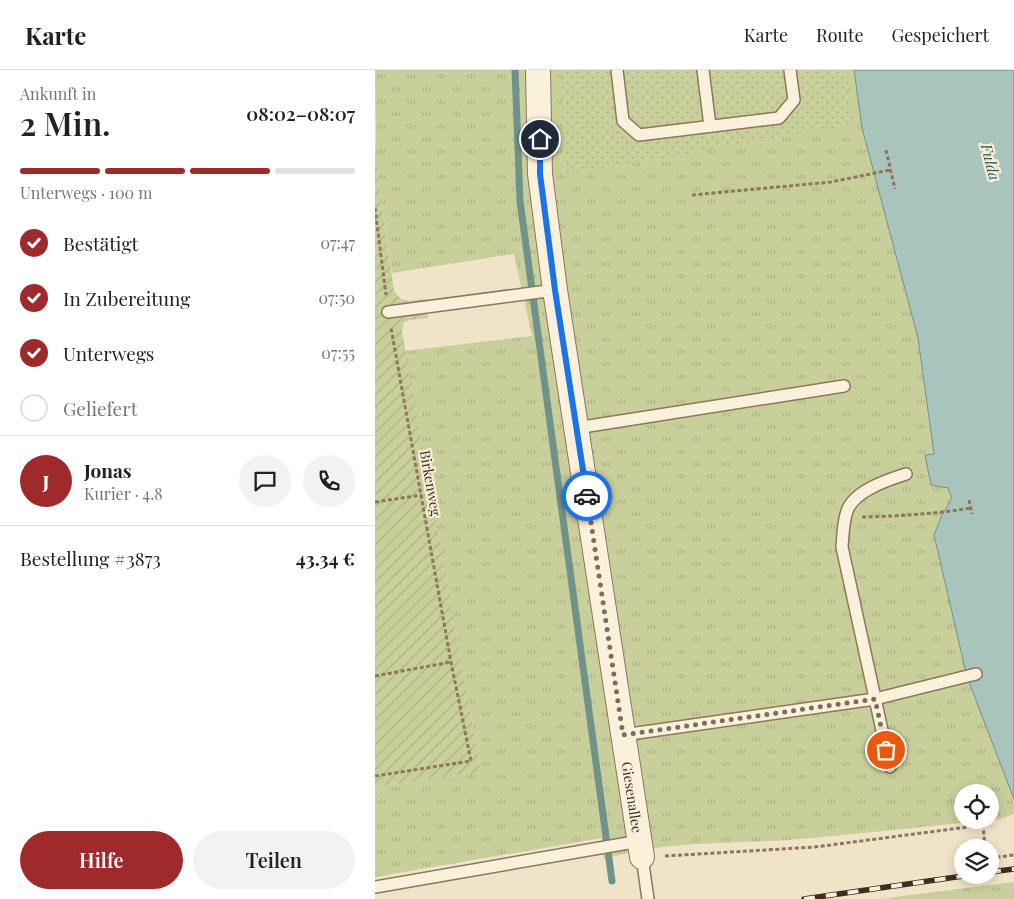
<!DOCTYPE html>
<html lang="de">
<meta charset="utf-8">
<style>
body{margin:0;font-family:"Playfair Display",serif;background:#f2f2f2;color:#202124;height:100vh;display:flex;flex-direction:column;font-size:19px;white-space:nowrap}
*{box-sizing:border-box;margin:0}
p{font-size:16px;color:#757577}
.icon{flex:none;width:28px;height:28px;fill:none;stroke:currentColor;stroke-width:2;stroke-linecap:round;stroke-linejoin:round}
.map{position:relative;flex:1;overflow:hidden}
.details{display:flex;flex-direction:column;background:#fff;width:375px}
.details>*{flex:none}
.fabs{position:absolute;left:579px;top:714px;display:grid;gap:10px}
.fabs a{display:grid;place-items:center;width:45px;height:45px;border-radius:50%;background:#fff;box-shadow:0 2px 12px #0003;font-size:25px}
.pin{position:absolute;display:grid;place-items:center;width:42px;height:42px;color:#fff;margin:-21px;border:2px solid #fff;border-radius:50%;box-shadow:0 1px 5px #0007}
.courier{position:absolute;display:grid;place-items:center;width:50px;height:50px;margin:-25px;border:4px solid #1a73e8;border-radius:50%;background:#fff;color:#222;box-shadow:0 1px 6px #0007}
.summary em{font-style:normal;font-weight:600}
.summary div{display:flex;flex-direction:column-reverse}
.summary{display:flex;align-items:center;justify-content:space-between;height:85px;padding:0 20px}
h1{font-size:32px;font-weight:600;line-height:38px}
.bar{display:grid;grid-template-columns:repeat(4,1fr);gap:8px 5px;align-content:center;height:60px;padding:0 20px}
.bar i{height:6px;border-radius:4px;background:#e0e0e0}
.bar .active{background:#9e2a2b}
.bar p{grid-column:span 4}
.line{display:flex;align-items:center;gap:12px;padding:0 20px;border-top:1px solid #e0e0e0}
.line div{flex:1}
.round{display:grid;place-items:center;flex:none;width:52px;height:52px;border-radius:26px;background:#f2f2f2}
ol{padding:0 20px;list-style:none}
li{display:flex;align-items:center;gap:15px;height:55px}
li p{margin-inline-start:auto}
li .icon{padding:5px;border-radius:50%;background:#9e2a2b;color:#fff;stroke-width:4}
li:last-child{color:#757577}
li i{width:28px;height:28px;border:2px solid #e0e0e0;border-radius:50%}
.button{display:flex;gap:10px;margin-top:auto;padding:10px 20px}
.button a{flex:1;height:58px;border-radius:30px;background:#9e2a2b;color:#fff;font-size:20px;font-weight:600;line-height:58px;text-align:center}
.button a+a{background:#f2f2f2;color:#202124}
header{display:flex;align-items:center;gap:30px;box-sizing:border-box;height:70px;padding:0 25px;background:#fff;border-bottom:1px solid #e0e0e0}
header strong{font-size:24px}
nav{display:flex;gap:28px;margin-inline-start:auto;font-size:18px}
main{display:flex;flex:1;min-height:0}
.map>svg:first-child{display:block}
.grass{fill:url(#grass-tufts);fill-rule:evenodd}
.park{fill:url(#park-dots)}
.garden{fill:url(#garden-furrows)}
.water{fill:#a9c4bc;stroke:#6f938a}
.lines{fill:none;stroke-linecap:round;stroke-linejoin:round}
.stream{stroke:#6f938a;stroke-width:7}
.lane-casing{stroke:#8d765c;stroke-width:14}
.street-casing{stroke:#8d765c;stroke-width:26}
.path{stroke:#8d765c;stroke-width:3;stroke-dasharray:4 2.5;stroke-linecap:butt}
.lane{stroke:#faf1dc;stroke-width:11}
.street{stroke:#faf1dc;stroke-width:24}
.rail-casing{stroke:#3d2e20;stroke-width:5.5}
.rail{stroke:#f7eed8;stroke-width:4;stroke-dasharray:11;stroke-linecap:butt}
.done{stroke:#7c6e5b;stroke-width:5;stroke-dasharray:0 9}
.route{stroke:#1a73e8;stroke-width:6}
.labels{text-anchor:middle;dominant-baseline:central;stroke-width:4.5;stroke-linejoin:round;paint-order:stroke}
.street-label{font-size:14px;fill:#3d2e20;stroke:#f7eed8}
.water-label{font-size:15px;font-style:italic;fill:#2f5d5a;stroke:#f7eed8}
</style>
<header>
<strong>Karte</strong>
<nav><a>Karte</a><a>Route</a><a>Gespeichert</a></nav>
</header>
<main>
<section class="details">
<div class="summary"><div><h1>2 Min.</h1><p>Ankunft in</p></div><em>08:02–08:07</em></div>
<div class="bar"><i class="active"></i><i class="active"></i><i class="active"></i><i></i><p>Unterwegs · 100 m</p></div>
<ol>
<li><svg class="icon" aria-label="check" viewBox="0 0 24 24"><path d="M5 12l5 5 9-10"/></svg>Bestätigt<p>07:47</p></li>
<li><svg class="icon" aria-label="check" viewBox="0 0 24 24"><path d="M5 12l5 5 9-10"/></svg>In Zubereitung<p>07:50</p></li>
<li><svg class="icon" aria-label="check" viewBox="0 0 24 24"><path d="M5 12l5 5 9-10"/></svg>Unterwegs<p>07:55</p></li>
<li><i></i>Geliefert</li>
</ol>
<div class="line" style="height:90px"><b class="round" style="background:#9e2a2b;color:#fff">J</b><div><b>Jonas</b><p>Kurier · 4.8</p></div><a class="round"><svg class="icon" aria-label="chat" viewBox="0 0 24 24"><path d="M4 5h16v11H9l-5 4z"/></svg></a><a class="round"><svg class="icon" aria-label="phone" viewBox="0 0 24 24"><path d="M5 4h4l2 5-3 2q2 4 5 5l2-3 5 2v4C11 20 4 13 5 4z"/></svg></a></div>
<div class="line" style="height:65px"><div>Bestellung #3873</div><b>43.34 €</b></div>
<div class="button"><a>Hilfe</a><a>Teilen</a></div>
</section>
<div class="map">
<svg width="639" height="829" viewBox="0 0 639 829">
<defs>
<pattern id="grass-tufts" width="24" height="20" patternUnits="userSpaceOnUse" patternTransform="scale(1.25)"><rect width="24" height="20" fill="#c9cf9b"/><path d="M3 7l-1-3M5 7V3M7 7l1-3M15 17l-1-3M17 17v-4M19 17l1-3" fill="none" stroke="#aeb285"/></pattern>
<pattern id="park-dots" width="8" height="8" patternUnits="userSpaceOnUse" patternTransform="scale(1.25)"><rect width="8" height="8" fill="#c9cf9b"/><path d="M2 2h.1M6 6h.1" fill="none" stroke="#aeb285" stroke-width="1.8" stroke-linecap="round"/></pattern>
<pattern id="garden-furrows" width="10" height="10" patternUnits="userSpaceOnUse" patternTransform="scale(1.25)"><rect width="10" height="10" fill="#c9cf9b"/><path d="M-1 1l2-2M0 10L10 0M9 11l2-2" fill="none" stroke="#aeb285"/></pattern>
</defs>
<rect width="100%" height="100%" fill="#f0e4c8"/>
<!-- grass -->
<g class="grass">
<path d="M0,0H479L487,58L543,268L559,384L551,385L556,415L573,418L577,428L567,445L559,465L592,607L639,729V744L625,749C554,756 484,764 413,770C351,774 289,771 229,789L227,768L0,807V717L106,702L30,281L157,266L139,184L17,203L1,92ZM588,722H615V750H588Z"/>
<polygon points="639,812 639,829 505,829"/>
</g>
<!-- park -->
<polygon class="park" points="186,0 471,0 479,54 189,106"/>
<!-- garden -->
<polygon class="garden" points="0,66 1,92 19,221 26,229 33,231 51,229 53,248 35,250 29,252 27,261 106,702 0,717"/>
<!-- water -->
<polygon class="water" points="479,0 639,0 639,729 592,607 559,465 567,445 577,428 573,418 556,415 550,385 559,384 543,268 487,58"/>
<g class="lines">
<!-- stream -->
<polyline class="stream" points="140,0 145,131 237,811"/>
<!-- lane casing -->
<g class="lane-casing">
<g id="lane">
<polyline points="242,0 248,51 264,65 404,48 419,30 415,0"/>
<polyline points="328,0 335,56"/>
<polyline points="13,242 180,220"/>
<polyline points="201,358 469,316"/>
<polyline points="248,665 500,629 601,604"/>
<path d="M515,697L467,477C468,465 468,453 472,441C479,421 512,410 531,404"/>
<polyline points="267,787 273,829"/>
<polyline points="0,817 265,771"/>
</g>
</g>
<!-- street casing -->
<g class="street-casing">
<g id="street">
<path id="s1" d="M163,0L165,104L180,220L267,787"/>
</g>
</g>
<!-- path -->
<g class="path">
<polyline points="511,80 520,119"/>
<polyline points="317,125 456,112 515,100"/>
<polyline points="0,138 11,225"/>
<polyline points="594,430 597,444"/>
<polyline points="0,432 47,425"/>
<path d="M487,447C524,446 559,444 596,438"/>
<polyline points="0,606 76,592"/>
<polyline points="0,706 96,691 76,592 16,258"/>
<polyline points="290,786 440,777 608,755 610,778"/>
<polyline points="615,788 639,785"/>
</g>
<!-- lane -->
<use href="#lane" class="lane"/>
<!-- street -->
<use href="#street" class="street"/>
<!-- rail casing -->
<g class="rail-casing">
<g id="rail">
<polyline points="615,802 639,799"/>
<polyline points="429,829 595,805"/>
</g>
</g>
<!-- rail -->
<use href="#rail" class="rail"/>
</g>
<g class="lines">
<!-- done -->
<polyline class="done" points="212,426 248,665 500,629 511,680"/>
<!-- route -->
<polyline class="route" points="165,69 165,104 180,220 212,426"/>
</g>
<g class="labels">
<!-- street labels -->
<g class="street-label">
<text transform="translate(56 413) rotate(80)">Birkenweg</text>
<text stroke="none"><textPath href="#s1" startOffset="734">Giesenallee</textPath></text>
</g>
<!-- water labels -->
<g class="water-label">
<text transform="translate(616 92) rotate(76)">Fulda</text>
</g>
</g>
</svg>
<div class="fabs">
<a><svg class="icon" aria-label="locate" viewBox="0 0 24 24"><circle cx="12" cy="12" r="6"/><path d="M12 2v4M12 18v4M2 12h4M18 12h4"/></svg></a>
<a><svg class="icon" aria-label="layers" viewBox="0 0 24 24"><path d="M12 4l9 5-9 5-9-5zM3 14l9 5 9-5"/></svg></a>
</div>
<div class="pin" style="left:511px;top:680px;background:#ea580c"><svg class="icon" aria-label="bag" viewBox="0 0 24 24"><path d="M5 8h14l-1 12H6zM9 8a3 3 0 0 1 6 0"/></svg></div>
<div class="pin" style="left:165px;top:69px;background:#1f2937"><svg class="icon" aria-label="home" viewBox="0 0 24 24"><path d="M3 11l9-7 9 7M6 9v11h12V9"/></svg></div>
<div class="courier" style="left:212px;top:426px"><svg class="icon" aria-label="car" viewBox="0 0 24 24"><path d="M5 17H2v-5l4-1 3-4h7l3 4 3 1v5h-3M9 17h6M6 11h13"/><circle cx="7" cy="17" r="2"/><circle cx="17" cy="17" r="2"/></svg></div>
</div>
</main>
